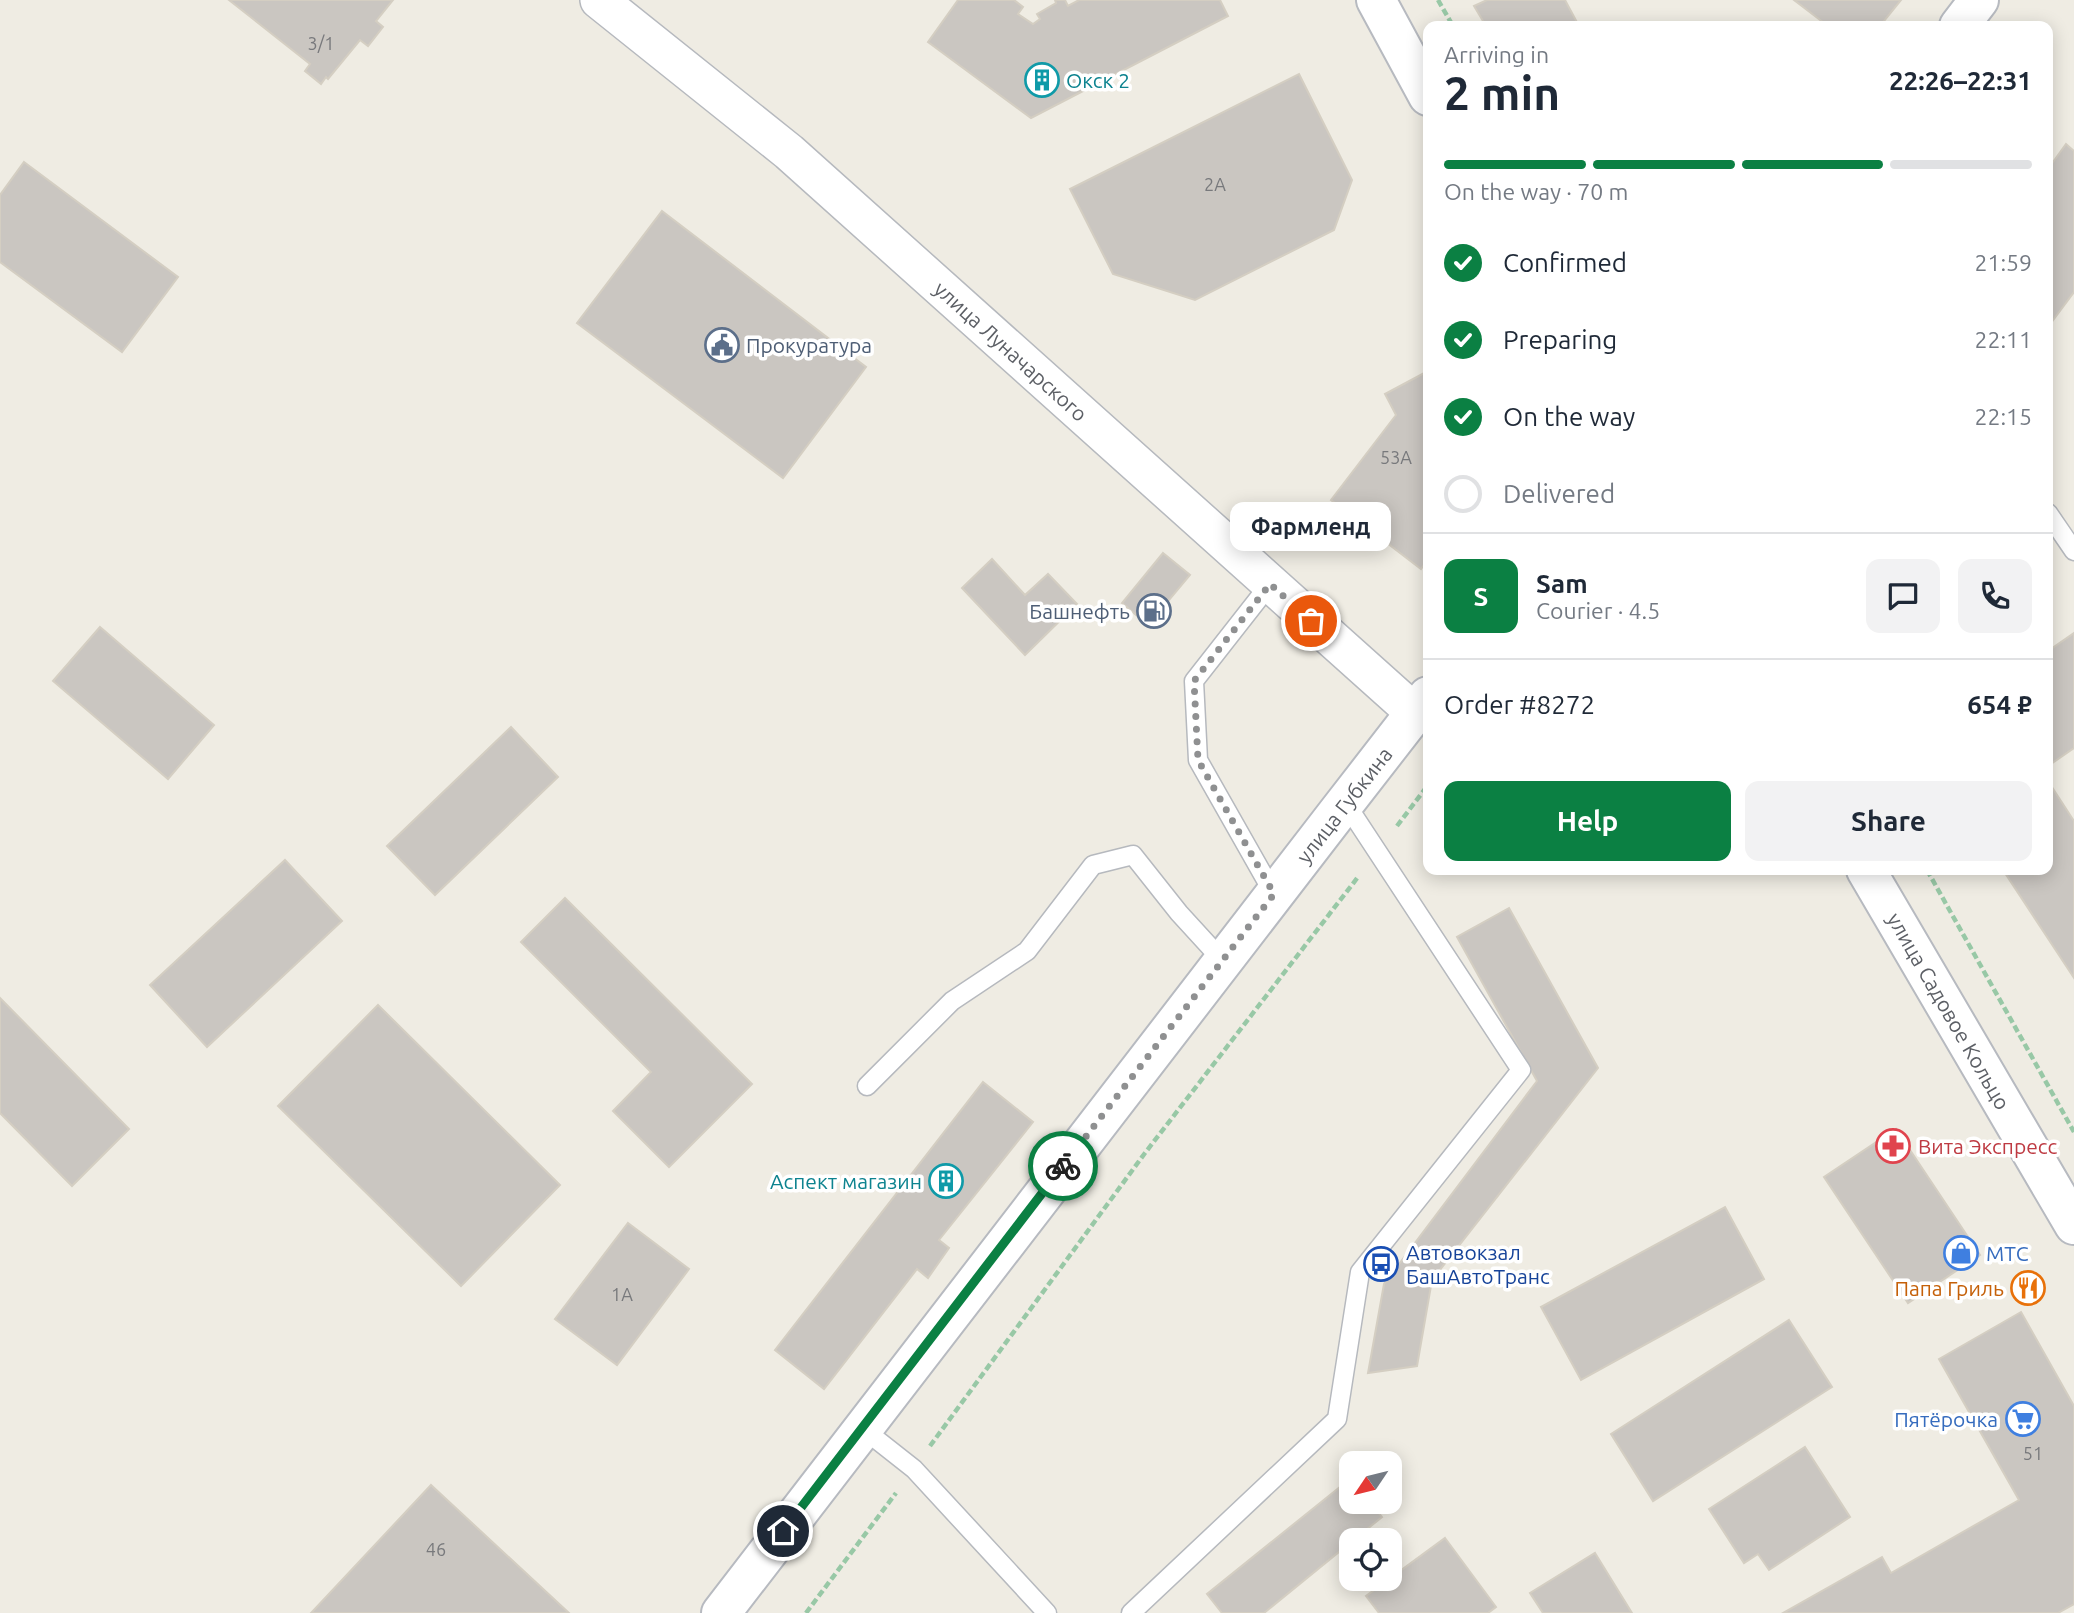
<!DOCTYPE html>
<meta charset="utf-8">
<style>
body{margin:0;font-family:Ubuntu,sans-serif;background:#f2f2f3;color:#1f2937;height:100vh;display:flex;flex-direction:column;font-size:26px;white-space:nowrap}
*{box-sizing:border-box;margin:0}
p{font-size:23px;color:#747a83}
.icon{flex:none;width:38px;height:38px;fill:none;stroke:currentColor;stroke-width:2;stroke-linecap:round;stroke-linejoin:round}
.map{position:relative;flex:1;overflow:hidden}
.details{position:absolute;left:1423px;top:21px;width:630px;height:854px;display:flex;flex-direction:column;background:#fff;border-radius:14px;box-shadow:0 4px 18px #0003}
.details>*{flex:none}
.needle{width:46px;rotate:235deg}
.buttons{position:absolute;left:1339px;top:1451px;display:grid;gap:14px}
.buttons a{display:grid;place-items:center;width:63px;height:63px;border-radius:14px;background:#fff;box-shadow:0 4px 18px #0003;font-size:35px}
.pin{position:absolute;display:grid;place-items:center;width:60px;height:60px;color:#fff;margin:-30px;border:4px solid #fff;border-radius:50%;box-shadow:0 2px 7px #0007}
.courier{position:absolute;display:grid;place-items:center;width:70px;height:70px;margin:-35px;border:5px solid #0b8043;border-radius:50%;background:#fff;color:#222;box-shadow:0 2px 9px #0007}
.bubble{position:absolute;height:49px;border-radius:14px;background:#fff;box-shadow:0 4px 18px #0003;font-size:23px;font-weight:700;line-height:49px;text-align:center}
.summary em{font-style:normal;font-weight:700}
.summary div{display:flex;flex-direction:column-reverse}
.summary{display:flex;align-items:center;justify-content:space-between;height:119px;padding:0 21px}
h1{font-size:46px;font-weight:700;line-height:52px}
.bar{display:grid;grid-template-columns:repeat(4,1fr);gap:10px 7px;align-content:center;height:84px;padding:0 21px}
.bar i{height:9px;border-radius:5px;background:#e0e1e3}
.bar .selected{background:#0b8043}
.bar p{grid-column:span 4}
.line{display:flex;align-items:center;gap:18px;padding:0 21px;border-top:2px solid #e0e1e3}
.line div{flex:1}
.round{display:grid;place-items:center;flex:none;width:74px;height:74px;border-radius:14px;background:#f2f2f3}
ol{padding:0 21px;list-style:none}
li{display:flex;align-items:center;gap:21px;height:77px}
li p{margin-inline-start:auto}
li .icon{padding:7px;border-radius:50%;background:#0b8043;color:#fff;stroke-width:4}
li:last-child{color:#747a83}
li i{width:38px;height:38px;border:4px solid #e0e1e3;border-radius:50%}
.button{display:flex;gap:14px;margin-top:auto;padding:14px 21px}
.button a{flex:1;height:80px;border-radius:14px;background:#0b8043;color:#fff;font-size:28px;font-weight:700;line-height:80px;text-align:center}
.button a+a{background:#f2f2f3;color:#1f2937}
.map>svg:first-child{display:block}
.building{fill:#cac6c1;stroke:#d4cec2;stroke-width:2}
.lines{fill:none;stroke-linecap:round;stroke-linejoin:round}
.lane-casing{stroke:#b6b9be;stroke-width:21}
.street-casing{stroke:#b6b9be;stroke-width:40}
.secondary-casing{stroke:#b7bac0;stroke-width:42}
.path{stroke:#98c8a6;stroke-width:4.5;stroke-dasharray:7 3.5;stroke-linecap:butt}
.lane{stroke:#fff;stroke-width:18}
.street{stroke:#fff;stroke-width:37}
.secondary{stroke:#fff;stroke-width:38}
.done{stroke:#8f9091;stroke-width:7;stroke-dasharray:0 12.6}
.route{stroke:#0b8043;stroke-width:9}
.labels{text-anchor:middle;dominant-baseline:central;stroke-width:7;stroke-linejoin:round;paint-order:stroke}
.number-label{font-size:18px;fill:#78797c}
.culture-label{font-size:21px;fill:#0d838f;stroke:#fff;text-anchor:start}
.service-label{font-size:21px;fill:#4e5e75;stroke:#fff;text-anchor:start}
.street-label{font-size:21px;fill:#5c5f65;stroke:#fff}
.health-label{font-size:21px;fill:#be3a42;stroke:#fff;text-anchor:start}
.transit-label{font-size:21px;fill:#164399;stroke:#fff;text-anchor:start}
.shop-label{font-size:21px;fill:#366cbe;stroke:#fff;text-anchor:start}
.food-label{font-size:21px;fill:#c56008;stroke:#fff;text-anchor:end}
</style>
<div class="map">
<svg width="2074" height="1613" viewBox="0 0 2074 1613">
<rect width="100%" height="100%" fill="#efece3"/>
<!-- building -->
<g class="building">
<polygon points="229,0 393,0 376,21 383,27 368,46 360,40 328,79 326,77 321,84 305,71 310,64"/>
<polygon points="958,0 1014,0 1023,7 1018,14 1033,24 1040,19 1037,14 1056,3 1055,0 1065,0 1068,6 1079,0 1220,0 1228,16 1031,118 928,42"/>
<polygon points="1487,0 1565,0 1579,26 1486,26 1474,6"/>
<polygon points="1794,0 1901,0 1880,26 1828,26"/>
<polygon points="1299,74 1352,180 1334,230 1195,300 1113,274 1070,189"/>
<polygon points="2066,144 2074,151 2074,292 2048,327 2048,169"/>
<polygon points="24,162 178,277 122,352 0,262 0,195"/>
<polygon points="662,211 866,367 783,478 577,323"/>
<polygon points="1428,371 1428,559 1421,569 1331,500 1396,415 1385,394"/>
<polygon points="1163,553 1190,575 1148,625 1122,603"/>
<polygon points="992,559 1025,595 1048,574 1077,604 1025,655 962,588"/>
<polygon points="100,627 214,725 168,779 53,681"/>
<polygon points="2074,633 2074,748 2048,766 2048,651"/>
<polygon points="511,727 558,777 435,895 387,846"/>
<polygon points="2048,781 2074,821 2074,978 2003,870 2048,870"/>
<polygon points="285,860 342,921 207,1047 150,985"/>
<polygon points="565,898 752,1084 669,1167 613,1111 651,1072 521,942"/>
<polygon points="1509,908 1598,1068 1432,1280 1417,1366 1368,1373 1384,1284 1537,1081 1457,937"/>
<polygon points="0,998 129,1129 72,1186 0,1113"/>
<polygon points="378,1005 560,1185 461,1286 278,1106"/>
<polygon points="983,1082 1033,1122 939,1240 949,1248 928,1278 917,1269 824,1389 775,1350"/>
<polygon points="1896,1129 1980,1255 1908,1303 1824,1177"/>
<polygon points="1725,1207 1764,1279 1581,1380 1541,1307"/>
<polygon points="628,1223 689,1269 617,1365 555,1319"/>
<polygon points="2021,1312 2074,1406 2074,1604 2058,1613 1783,1613 1882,1557 1891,1573 2019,1500 1939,1359"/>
<polygon points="1789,1320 1832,1387 1653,1501 1611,1434"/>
<polygon points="1805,1447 1850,1517 1769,1570 1758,1554 1744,1563 1709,1509"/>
<polygon points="1351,1478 1351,1502 1370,1502 1382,1517 1264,1613 1222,1613 1207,1594"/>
<polygon points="431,1485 569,1613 311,1613"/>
<polygon points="1445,1538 1496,1607 1488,1613 1379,1613 1366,1596"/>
<polygon points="1595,1553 1632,1613 1543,1613 1530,1593"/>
</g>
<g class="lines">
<!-- lane casing -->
<g class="lane-casing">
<g id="lane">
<polyline points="2048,513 2074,551"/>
<polyline points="1270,584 1194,681 1198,760 1274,894"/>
<polyline points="867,1086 952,1001 1027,951 1093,865 1133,855 1179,913 1222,960"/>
<polyline points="862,1428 914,1469 1047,1613"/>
<polyline points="1131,1613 1337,1419 1360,1272 1521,1070 1346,804"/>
</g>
</g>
<!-- street casing -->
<g class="street-casing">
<polyline id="street" points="599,0 789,152 1415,713"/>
</g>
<!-- secondary casing -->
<g class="secondary-casing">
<g id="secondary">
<polyline points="1376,0 1428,96"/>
<polyline points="1959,26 1979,0"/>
<polyline points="1866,870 2074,1225"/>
<path d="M721,1613C955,1307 1191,1001 1428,696"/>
</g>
</g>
<!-- path -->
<g class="path">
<polyline points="1438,0 1453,26"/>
<polyline points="1397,826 1428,785"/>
<polyline points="1927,870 2074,1132"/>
<polyline points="930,1446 1145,1153 1358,877"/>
<polyline points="806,1613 896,1493"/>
</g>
<!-- lane -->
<use href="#lane" class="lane"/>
<!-- street -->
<use href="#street" class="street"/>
<!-- secondary -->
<use href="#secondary" class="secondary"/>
</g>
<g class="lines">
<!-- done -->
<polyline class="done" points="1063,1166 1274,894 1198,760 1194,681 1270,584 1311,621"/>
<!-- route -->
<polyline class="route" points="783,1531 1063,1166"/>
</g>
<!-- icons -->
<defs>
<g id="building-ring" transform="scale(1.75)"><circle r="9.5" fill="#fff" stroke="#0f9aa8" stroke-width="1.5"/><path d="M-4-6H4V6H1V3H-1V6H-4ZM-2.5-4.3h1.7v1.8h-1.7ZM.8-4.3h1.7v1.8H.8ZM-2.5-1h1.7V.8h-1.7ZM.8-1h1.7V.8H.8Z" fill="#0f9aa8"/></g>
<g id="civic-ring" transform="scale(1.75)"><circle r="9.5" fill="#fff" stroke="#5c6f8a" stroke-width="1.5"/><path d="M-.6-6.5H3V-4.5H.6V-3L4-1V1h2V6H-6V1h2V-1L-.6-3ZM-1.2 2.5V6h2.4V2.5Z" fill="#5c6f8a"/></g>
<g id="fuel-ring" transform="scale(1.75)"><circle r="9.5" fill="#fff" stroke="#5c6f8a" stroke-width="1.5"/><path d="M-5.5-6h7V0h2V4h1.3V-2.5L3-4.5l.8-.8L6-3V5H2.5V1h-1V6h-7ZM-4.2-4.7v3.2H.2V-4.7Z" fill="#5c6f8a"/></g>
<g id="pharmacy-ring" transform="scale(1.75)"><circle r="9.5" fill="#fff" stroke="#e0444e" stroke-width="1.5"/><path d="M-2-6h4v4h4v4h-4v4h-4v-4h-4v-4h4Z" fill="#e0444e"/></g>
<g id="shop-ring" transform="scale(1.75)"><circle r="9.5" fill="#fff" stroke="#3f7fe0" stroke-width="1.5"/><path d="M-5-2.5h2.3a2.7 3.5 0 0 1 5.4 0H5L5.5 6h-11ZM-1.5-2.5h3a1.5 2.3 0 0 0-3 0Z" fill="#3f7fe0"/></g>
<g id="bus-ring" transform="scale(1.75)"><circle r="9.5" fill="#fff" stroke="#1a4fb4" stroke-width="1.5"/><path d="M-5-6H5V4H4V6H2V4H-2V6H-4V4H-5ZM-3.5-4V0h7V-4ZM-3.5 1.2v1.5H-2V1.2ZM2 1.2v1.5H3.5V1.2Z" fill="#1a4fb4"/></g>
<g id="restaurant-ring" transform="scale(1.75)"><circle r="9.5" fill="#fff" stroke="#e8710a" stroke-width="1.5"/><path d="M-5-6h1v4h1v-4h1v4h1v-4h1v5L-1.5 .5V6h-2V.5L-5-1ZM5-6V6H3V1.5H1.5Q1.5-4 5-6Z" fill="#e8710a"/></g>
<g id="supermarket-ring" transform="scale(1.75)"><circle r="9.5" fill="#fff" stroke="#3f7fe0" stroke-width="1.5"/><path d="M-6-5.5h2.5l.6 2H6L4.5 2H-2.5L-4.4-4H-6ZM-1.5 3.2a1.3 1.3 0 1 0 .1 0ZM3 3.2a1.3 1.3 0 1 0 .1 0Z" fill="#3f7fe0"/></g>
</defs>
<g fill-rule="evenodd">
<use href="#building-ring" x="1042" y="80"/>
<use href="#civic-ring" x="722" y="345"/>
<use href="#fuel-ring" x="1154" y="611"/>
<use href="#pharmacy-ring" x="1893" y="1146"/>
<use href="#building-ring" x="946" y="1181"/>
<use href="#shop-ring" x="1961" y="1253"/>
<use href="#bus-ring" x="1381" y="1264"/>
<use href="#restaurant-ring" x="2028" y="1288"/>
<use href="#supermarket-ring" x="2023" y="1419"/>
</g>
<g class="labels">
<!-- number labels -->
<g class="number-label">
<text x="321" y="43">3/1</text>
<text x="1215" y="184">2А</text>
<text x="1396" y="457">53А</text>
<text x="622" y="1294">1А</text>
<text x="2033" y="1453">51</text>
<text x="436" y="1549">46</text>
</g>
<!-- culture labels -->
<g class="culture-label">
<text x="1066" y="80">Окск 2</text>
<text x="922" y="1181" text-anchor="end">Аспект магазин</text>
</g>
<!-- service labels -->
<g class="service-label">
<text x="746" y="345">Прокуратура</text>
<text x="1130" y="611" text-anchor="end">Башнефть</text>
</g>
<!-- street labels -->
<g class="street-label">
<text transform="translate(1011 351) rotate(42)">улица Луначарского</text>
<text transform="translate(1344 805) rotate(-52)">улица Губкина</text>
<text transform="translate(1949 1011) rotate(60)">улица Садовое Кольцо</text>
</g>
<!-- health labels -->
<g class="health-label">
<text x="1918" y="1146">Вита Экспресс</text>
</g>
<!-- transit labels -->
<g class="transit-label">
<text x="1406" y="1252">Автовокзал<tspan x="1406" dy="24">БашАвтоТранс</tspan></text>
</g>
<!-- shop labels -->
<g class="shop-label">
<text x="1986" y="1253">МТС</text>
<text x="1998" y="1419" text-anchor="end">Пятёрочка</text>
</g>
<!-- food labels -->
<g class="food-label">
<text x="2004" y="1288">Папа Гриль</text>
</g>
</g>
</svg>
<div class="buttons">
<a><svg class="needle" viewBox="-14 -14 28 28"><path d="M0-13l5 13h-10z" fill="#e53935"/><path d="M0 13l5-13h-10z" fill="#747a83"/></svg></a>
<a><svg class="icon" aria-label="locate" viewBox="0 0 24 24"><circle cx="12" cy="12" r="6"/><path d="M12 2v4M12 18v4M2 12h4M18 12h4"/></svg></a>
</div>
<div class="pin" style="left:1311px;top:621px;background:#ea580c"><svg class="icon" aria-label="bag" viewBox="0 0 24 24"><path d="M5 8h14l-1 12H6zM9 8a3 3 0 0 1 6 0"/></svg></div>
<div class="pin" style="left:783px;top:1531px;background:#1f2937"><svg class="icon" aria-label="home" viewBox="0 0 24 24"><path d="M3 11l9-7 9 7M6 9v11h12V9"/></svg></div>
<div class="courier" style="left:1063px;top:1166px"><svg class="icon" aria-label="bike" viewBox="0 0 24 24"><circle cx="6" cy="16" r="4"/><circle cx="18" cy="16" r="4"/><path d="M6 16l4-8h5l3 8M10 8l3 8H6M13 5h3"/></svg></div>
<div class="bubble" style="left:1230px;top:502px;width:161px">Фармленд</div>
<section class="details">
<div class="summary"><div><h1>2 min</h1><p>Arriving in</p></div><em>22:26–22:31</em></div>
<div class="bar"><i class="selected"></i><i class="selected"></i><i class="selected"></i><i></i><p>On the way · 70 m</p></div>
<ol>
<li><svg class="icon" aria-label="check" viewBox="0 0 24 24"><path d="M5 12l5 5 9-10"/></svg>Confirmed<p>21:59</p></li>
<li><svg class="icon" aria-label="check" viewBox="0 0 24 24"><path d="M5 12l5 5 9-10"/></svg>Preparing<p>22:11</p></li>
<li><svg class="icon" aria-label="check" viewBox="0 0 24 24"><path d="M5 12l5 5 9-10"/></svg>On the way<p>22:15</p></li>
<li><i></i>Delivered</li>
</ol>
<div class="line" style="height:126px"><b class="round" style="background:#0b8043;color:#fff">S</b><div><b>Sam</b><p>Courier · 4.5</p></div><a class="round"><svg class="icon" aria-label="chat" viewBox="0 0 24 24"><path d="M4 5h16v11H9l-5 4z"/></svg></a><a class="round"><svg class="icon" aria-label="phone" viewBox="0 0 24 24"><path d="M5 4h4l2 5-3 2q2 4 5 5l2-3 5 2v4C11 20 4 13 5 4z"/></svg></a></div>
<div class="line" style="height:91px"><div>Order #8272</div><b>654 ₽</b></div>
<div class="button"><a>Help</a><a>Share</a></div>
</section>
</div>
